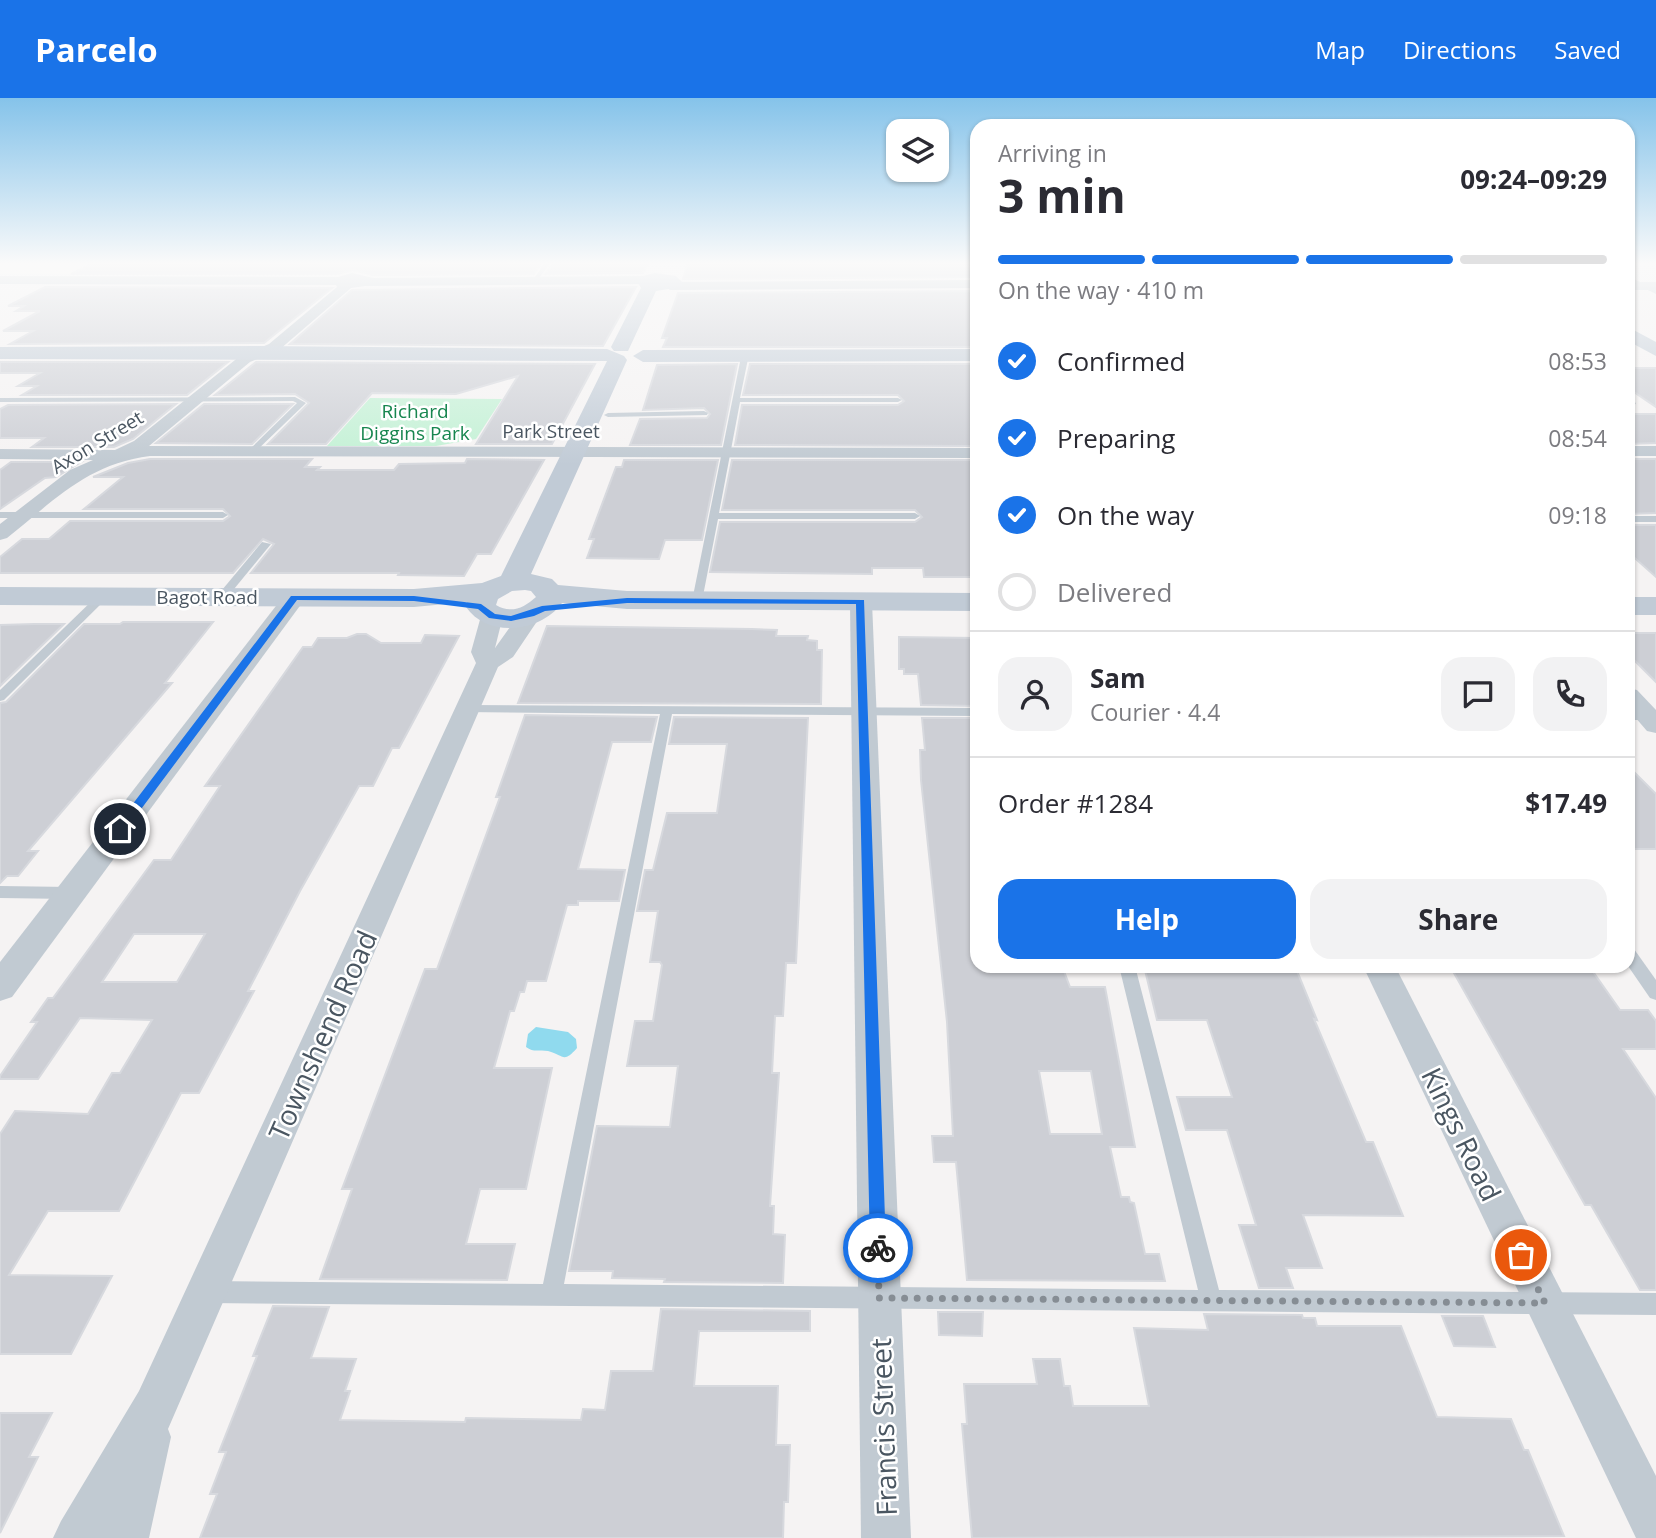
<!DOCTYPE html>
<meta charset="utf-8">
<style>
body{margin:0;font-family:"Open Sans",sans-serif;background:#f2f2f3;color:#2b2b33;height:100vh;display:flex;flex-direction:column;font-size:26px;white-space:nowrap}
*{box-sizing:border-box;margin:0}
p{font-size:23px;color:#7c7c81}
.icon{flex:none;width:38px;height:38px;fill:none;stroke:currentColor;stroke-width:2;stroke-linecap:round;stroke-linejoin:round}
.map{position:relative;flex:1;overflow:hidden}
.side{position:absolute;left:970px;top:21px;width:665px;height:854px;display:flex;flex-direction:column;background:#fff;border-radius:21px;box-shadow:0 2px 5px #0004}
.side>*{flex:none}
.fabs{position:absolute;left:886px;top:21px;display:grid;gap:14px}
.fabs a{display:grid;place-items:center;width:63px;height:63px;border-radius:14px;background:#fff;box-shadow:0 2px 5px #0004;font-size:35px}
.pin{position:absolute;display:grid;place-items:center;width:60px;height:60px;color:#fff;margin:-30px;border:4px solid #fff;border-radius:50%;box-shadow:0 2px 7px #0007}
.courier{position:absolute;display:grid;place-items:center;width:70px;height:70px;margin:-35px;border:5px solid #1a73e8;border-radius:50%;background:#fff;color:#222;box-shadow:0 2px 9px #0007}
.head em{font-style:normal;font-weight:700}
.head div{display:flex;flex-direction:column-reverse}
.head{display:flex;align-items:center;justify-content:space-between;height:119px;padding:0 28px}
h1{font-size:46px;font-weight:700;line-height:52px}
.bar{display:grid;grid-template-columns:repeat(4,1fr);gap:10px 7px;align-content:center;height:84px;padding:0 28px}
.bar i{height:9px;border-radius:5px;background:#e1e1e2}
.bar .selected{background:#1a73e8}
.bar p{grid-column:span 4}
.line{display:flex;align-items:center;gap:18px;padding:0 28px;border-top:2px solid #e1e1e2}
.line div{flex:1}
.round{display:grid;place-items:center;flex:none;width:74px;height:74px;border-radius:21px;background:#f2f2f3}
ol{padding:0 28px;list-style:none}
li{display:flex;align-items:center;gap:21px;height:77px}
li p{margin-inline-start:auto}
li .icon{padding:7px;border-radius:50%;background:#1a73e8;color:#fff;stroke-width:4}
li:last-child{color:#7c7c81}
li i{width:38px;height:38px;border:4px solid #e1e1e2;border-radius:50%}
.cta{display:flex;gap:14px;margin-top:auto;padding:14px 28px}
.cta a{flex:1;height:80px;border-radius:21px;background:#1a73e8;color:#fff;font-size:28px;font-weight:700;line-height:80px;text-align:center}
.cta a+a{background:#f2f2f3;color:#2b2b33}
header{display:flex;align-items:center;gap:42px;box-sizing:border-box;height:98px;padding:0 35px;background:#1a73e8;color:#fff}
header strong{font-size:33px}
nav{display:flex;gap:38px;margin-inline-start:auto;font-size:24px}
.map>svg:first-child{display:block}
.commercial{fill:#fdf9ef}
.green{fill:#c3f1d5}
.water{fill:#90daee}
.building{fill:#cdcfd5;stroke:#d7d9de;stroke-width:2;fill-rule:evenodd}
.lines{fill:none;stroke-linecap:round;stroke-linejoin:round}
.lane{fill:#c1cad2;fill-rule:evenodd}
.street{fill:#c1cad2;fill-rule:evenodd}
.secondary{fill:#c1cbd6;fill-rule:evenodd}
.route{fill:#1a73e8}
.done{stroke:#868d94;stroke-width:7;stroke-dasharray:0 12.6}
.labels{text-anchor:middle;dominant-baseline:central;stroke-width:5;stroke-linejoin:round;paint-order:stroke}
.far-park-label{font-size:19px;fill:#17864f;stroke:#fff}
.far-street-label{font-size:19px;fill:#4a5661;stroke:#fff}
.near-street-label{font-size:28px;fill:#4a5661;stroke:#fff}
</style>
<header>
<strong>Parcelo</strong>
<nav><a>Map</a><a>Directions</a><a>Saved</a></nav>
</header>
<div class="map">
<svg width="1656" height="1440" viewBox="0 0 1656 1440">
<rect width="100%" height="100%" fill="#f5f3f3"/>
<!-- commercial -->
<polygon class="commercial" points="0,166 358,166 345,176 0,176"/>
<!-- green -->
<polygon class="green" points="370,300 502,301 476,341 436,348 327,348"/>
<!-- water -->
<path class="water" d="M536,929L568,934L576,941L577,950C563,966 564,957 548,953C539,951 534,955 526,949L528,936Z"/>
<!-- building -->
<g class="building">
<polygon points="91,166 541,166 534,176 373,177 353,172 338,176 71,176"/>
<polygon points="553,166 648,166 643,175 545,176"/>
<polygon points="687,166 970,166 975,179 683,181"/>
<polygon points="45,189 332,190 264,245 10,246 33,233 3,233 40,213 16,213 24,208 8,208"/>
<polygon points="636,189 603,248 290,246 352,192"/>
<polygon points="976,193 976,249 663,249 667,240 662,240 678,195"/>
<polygon points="0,264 228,264 187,297 22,297 37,288 18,288 40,275 0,275"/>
<polygon points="256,264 595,266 552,346 476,346 518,278 456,296 372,295 326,346 268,346 309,305 295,296 215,297"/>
<polygon points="737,266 721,347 630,347 640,321 707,320 710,316 704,310 643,312 657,267"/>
<polygon points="976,266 976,348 735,347 742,307 898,307 904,303 898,297 743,297 750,266"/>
<polygon points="1628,270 1656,270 1656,309 1628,290"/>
<polygon points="176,306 133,341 114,349 32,349 44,340 0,340 0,311 8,307"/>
<polygon points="204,306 293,306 252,346 156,345"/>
<polygon points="1628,316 1656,316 1656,345 1628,346"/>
<polygon points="150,361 312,361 305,369 320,369 317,372 394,372 399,366 465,365 467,361 544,362 491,456 477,456 464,478 398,477 399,475 251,475 274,446 263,441 233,475 0,475 0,459 22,441 49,441 70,423 223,423 230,418 223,411 84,411 123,379 93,379 128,365"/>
<polygon points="1628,361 1656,361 1656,415 1628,416"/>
<polygon points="624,362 718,362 702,442 665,442 659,461 587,460 594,441 589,441 616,369 622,369"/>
<polygon points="732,362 976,362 976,479 924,479 923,470 872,470 872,476 710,474 720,424 915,424 922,419 915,412 722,412"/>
<polygon points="11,364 81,364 56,379 45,380 0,411 0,372"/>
<polygon points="1628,427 1656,427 1656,479 1628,454"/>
<polygon points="123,524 213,524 165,585 172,585 28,753 38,753 18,778 7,778 0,785 0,605 6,604 84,526 120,526"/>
<polygon points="34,526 64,526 0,588 0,527"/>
<polygon points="547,528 752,531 777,532 776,538 808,538 807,542 817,543 817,552 822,552 821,606 518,605"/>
<polygon points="1628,535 1656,535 1656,584 1628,556"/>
<path d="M357,536H366L381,545H421L425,537L459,538L399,650H392L373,688H359L300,793L248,893H254L199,995H181L119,1113H48L9,1177L112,1178L71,1256H0V1036L15,1013L88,1016L112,975H120L152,922L80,920L38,981H0V978L37,924H31L48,900H53L154,762H171L220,688H205L303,549H312L318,540H347ZM134,836H205L177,884H102Z"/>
<polygon points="899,539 976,540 976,608 921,607 918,576 904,576 904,571 899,571"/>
<polygon points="525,617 657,619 651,644 612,644 578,771 625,772 619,803 578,803 578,807 567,807 546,883 527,883 524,894 520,894 514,913 510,913 494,970 552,970 526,1091 480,1091 466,1146 515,1146 507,1182 320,1181 352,1091 342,1091 425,871 437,871 500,699 496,699"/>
<polygon points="674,619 808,620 796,865 786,865 783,918 775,918 772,975 779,975 770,1108 774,1108 773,1136 785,1137 783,1185 664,1184 665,1181 612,1180 613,1173 569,1173 597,1028 670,1029 678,968 627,968 635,923 653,923 662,867 660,864 650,864 658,813 637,813 645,772 653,772 667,715 717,715 727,646 669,646"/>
<path d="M922,620H976V868H1062L1070,889H1105L1135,1049H1110L1121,1099H1129L1130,1104L1134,1105L1145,1156H1159L1165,1183L967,1182L956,1064H934L932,1038H953L947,924L921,682L920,652H925ZM1039,973H1091L1102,1036H1050Z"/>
<polygon points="1628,668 1656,696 1656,751 1628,751"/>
<polygon points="1144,868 1295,868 1317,922 1314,921 1366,1044 1373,1044 1403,1118 1303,1117 1322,1170 1286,1170 1293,1190 1259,1190 1239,1127 1256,1127 1227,1032 1186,1032 1177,999 1232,999 1207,922 1157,922"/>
<polygon points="1450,868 1589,868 1620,912 1648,912 1656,923 1656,951 1623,951 1656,1000 1656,1192 1640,1192 1591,1107 1585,1107"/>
<polygon points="273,1208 329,1209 311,1260 356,1261 345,1293 350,1293 340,1322 465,1324 466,1320 581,1322 583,1311 605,1312 611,1273 653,1273 661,1211 810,1213 810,1233 699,1233 694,1288 778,1288 776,1347 790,1347 788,1404 784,1404 783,1440 200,1440 217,1396 210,1396 226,1354 219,1354 257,1258 253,1258"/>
<polygon points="938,1214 983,1214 982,1238 939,1237"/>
<polygon points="1204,1216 1302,1217 1303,1220 1315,1220 1317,1228 1401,1228 1437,1319 1511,1321 1524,1352 1528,1352 1564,1438 972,1440 962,1326 967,1326 964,1286 1037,1286 1033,1261 1060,1261 1064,1288 1070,1288 1073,1308 1149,1308 1134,1230 1208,1232"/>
<polygon points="1442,1218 1483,1218 1495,1249 1454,1248"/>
<polygon points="0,1315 52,1315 29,1359 38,1359 0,1435"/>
</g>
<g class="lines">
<!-- lane -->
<g class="lane">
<polygon points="544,166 550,166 535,185 531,185"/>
<polygon points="1628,178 1656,192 1656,196 1628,182"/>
<polygon points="742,254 749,256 740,300 898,300 902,302 898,304 740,304 719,415 915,415 920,418 915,421 718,421 702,503 697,506 692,503"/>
<polygon points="295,299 306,305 253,356 250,355 250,351 297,305 293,303 0,304 0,300"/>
<polygon points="1628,304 1635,304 1636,306 1628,308"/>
<polygon points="704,313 708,315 707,317 608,319 604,317 608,315"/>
<polygon points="0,414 223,414 228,417 223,420 0,420"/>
<rect x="1628" y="418" width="28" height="6"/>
<polygon points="262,444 271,446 225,502 217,502 217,498"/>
<polygon points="102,496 106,497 106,501 4,602 0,603 0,592 98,497"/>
<polygon points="468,607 976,610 976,618 672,616 564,1186 1198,1192 1119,868 1135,868 1219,1192 1656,1195 1656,1217 208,1205 201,1201 197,1194 201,1187 208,1183 543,1186 660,616 464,614 462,611 464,608"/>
<rect x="1628" y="614" width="28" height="8"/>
<polygon points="0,788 70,789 75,791 78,795 75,799 70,801 0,800"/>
<polygon points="1628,850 1634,851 1656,882 1656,902 1650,900 1628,868"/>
</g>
<!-- street -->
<g class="street">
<path d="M352,175L373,180L648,178L654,182L648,186L365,188L351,190L279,252L250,264L149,348L976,350V360L150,358C87,366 55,402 7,440L0,442V426L70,372L93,362L0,361V351L115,352L134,343L240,258L269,246L337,189L336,187L0,186V178L338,179Z"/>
<polygon points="976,182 976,190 670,192 664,188 670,184"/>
<rect x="1628" y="184" width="28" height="8"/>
<rect x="1628" y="348" width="28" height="10"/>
<polygon points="294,494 302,495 305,500 302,505 12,899 0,903 0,864 286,495"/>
<polygon points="861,498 869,499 872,504 911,1440 861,1440 850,504 853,499"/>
<polygon points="531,509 539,511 542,516 513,559 498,569 168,1331 171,1339 149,1440 53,1440 61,1423 139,1293 476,565 471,554 481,518 484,513 500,513 503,518 495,550 523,511"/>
<polygon points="1628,590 1637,592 1656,612 1656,635 1647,633 1628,611"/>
<polygon points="1363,868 1395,868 1656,1378 1656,1440 1636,1440"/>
</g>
<!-- secondary -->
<g class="secondary">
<polygon points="655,175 676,178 683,185 681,189 656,193 628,253 614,253 611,249 641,190 637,183 639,179"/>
<polygon points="1628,229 1656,244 1656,258 1628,243"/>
<path d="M260,248L607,251L624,258L627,262L531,476L552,481L558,487L627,493L976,495V513L627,511L562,505C541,534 488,541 466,509L467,504L414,509L0,507V489L414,491L482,485L501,478L607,263L0,261V249ZM525,492L531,493L536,499C524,510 511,516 496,507L498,501L512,493Z"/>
<polygon points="976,251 976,263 643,264 633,258 643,252"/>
<rect x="1628" y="499" width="28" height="18"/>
</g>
</g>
<!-- sky -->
<linearGradient id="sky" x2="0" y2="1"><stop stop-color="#85c3ea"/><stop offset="0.45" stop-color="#fafafa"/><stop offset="1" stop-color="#fafafa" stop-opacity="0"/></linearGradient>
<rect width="1656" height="367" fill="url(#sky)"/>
<!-- route -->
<polygon class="route" points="291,498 414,498 481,506 495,516 511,518 542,508 627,500 864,502 886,1150 884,1156 878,1158 872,1156 870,1150 856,506 627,505 545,513 534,518 511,523 489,520 478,511 414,503 297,502 124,734 116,734 116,728"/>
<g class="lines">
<!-- done -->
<polyline class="done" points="878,1150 879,1200 1545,1205 1521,1157"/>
</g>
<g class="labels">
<!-- far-park labels -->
<g class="far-park-label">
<text x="415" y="313">Richard<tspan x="415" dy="22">Diggins Park</tspan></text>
</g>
<!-- far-street labels -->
<g class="far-street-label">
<text x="551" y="333">Park Street</text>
<text transform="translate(97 344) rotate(-31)">Axon Street</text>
<text x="207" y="499">Bagot Road</text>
</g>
<!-- near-street labels -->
<g class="near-street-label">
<text transform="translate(322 937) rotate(-66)">Townshend Road</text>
<text transform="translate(1462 1036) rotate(64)">Kings Road</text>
<text transform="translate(883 1329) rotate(-92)">Francis Street</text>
</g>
</g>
</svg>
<div class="fabs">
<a><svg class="icon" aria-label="layers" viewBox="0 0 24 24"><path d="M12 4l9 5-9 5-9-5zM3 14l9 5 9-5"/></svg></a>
</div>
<div class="pin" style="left:1521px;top:1157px;background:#ea580c"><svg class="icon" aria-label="bag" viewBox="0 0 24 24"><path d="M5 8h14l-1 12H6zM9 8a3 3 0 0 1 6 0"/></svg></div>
<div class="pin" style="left:120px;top:731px;background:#1f2937"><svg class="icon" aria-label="home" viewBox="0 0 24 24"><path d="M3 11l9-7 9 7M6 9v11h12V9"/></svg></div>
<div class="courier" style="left:878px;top:1150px"><svg class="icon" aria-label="bike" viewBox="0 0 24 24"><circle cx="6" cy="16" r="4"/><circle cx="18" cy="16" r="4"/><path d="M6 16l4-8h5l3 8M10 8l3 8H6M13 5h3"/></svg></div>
<section class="side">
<div class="head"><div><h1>3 min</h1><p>Arriving in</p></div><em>09:24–09:29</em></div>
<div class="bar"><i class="selected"></i><i class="selected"></i><i class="selected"></i><i></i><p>On the way · 410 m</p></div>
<ol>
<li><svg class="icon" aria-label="check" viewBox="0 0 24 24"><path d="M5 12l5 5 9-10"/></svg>Confirmed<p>08:53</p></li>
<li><svg class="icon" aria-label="check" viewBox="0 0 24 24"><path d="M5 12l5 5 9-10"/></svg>Preparing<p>08:54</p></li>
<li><svg class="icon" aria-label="check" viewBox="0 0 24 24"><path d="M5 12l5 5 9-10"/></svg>On the way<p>09:18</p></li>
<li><i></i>Delivered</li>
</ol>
<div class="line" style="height:126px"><a class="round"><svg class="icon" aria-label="person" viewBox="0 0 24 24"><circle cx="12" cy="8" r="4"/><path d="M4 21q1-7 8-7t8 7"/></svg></a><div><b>Sam</b><p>Courier · 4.4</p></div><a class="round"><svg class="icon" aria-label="chat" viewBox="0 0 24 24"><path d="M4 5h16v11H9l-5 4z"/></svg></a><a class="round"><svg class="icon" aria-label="phone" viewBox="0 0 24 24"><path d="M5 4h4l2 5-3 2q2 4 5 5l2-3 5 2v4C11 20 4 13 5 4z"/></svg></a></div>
<div class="line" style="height:91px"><div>Order #1284</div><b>$17.49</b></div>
<div class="cta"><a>Help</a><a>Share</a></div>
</section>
</div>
